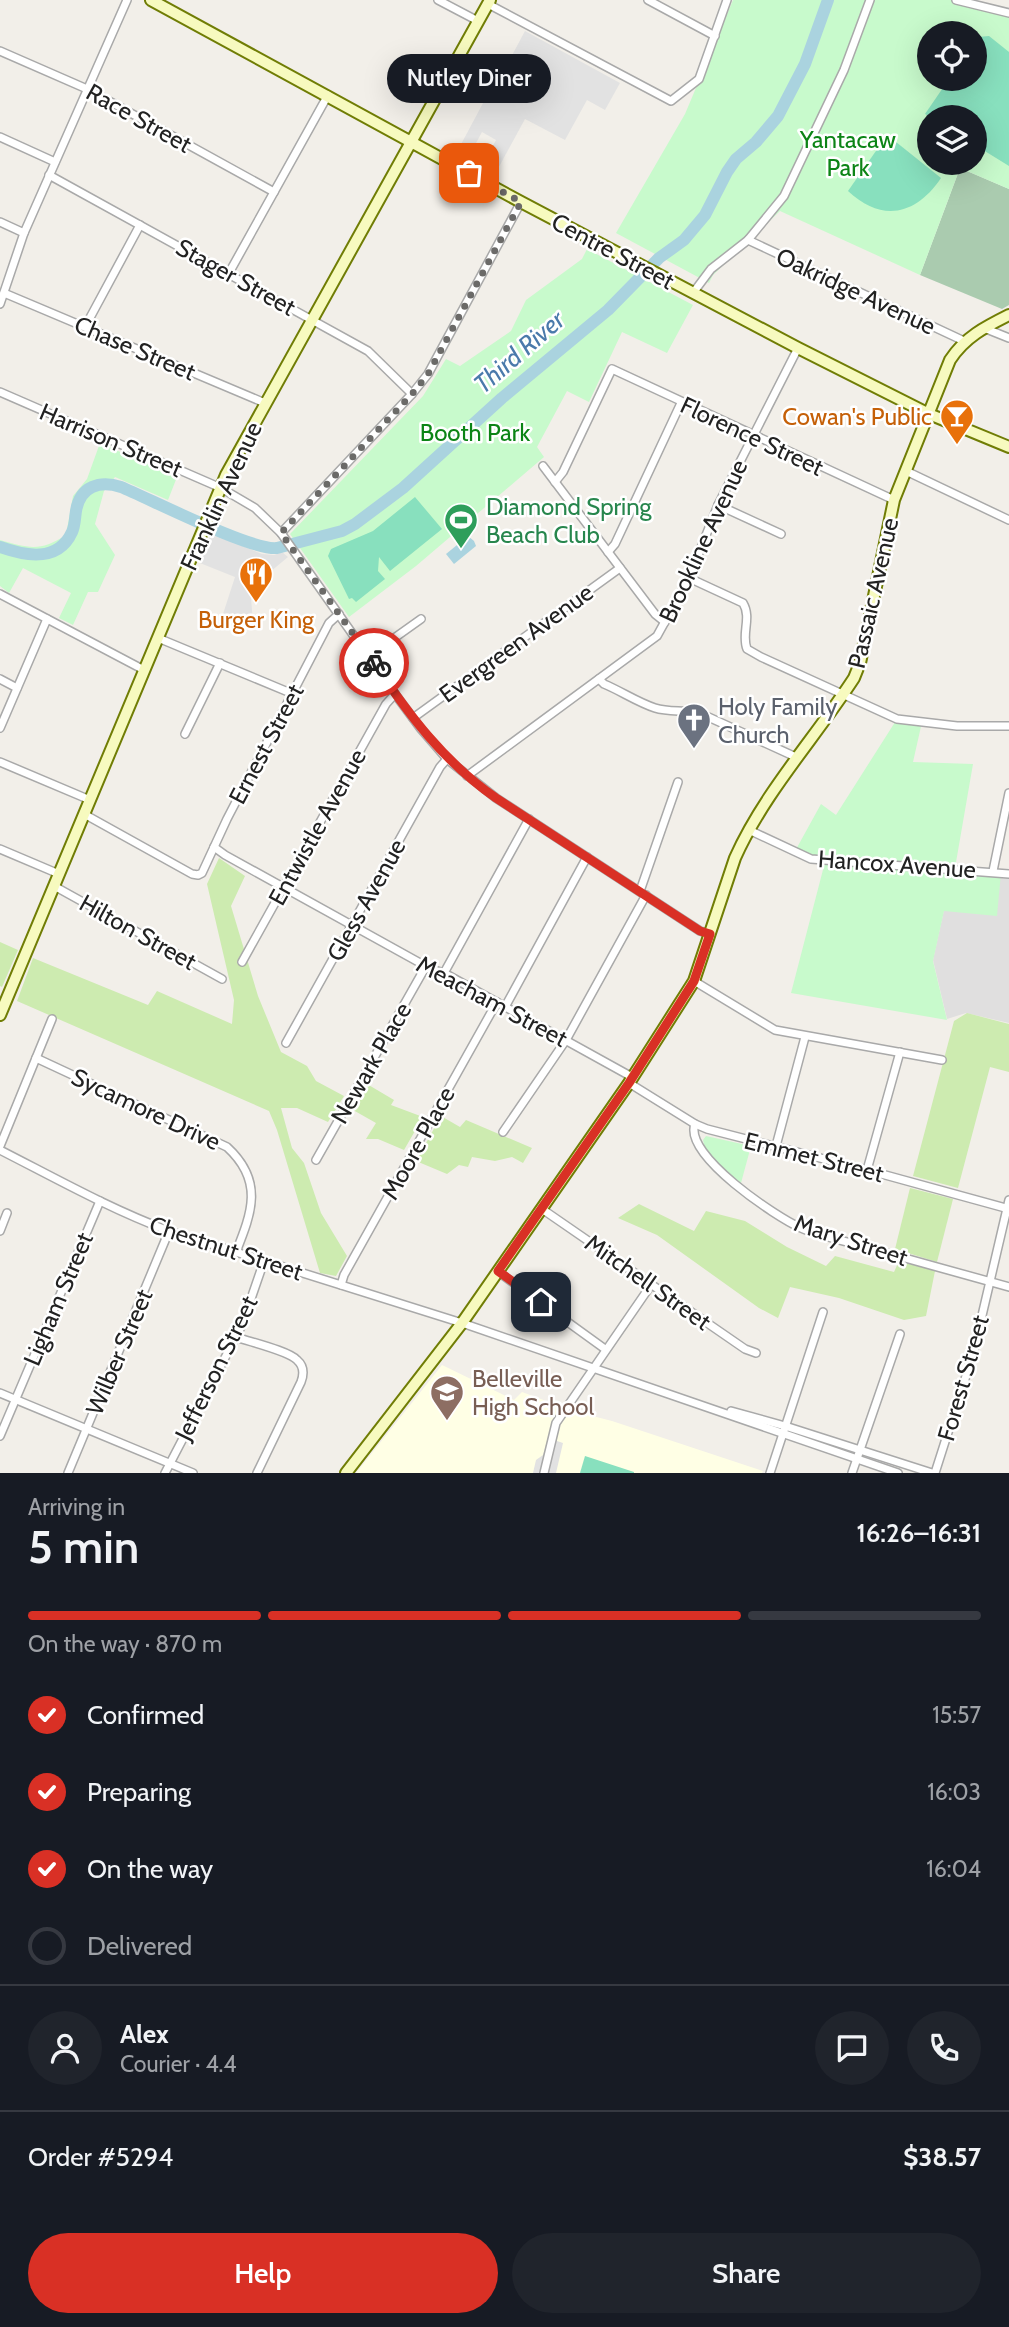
<!DOCTYPE html>
<meta charset="utf-8">
<style>
body{margin:0;font-family:Cabin,sans-serif;background:#20242c;color:#f1f3f6;height:100vh;display:flex;flex-direction:column;font-size:26px;white-space:nowrap}
*{box-sizing:border-box;margin:0}
p{font-size:23px;color:#9ea1a6}
.icon{flex:none;width:38px;height:38px;fill:none;stroke:currentColor;stroke-width:2;stroke-linecap:round;stroke-linejoin:round}
.map{position:relative;height:1473px;overflow:hidden}
.sheet{display:flex;flex-direction:column;background:#171b24;flex:1}
.sheet>*{flex:none}
.controls{position:absolute;left:917px;top:21px;display:grid;gap:14px}
.controls a{display:grid;place-items:center;width:70px;height:70px;border-radius:50%;background:#171b24;box-shadow:0 7px 28px #0002;font-size:35px}
.pin{position:absolute;display:grid;place-items:center;width:60px;height:60px;color:#fff;margin:-30px;border-radius:14px;box-shadow:0 4px 10px #0006}
.courier{position:absolute;display:grid;place-items:center;width:70px;height:70px;margin:-35px;border:5px solid #d93025;border-radius:50%;background:#fff;color:#222;box-shadow:0 2px 9px #0007}
.bubble{position:absolute;height:49px;border-radius:24px;background:#171b24;box-shadow:0 7px 28px #0002;font-size:23px;font-weight:600;line-height:49px;text-align:center}
.summary em{font-style:normal;font-weight:600}
.summary div{display:flex;flex-direction:column-reverse}
.summary{display:flex;align-items:center;justify-content:space-between;height:119px;padding:0 28px}
h1{font-size:46px;font-weight:600;line-height:52px}
.bar{display:grid;grid-template-columns:repeat(4,1fr);gap:10px 7px;align-content:center;height:84px;padding:0 28px}
.bar i{height:9px;border-radius:5px;background:#363941}
.bar .on{background:#d93025}
.bar p{grid-column:span 4}
.line{display:flex;align-items:center;gap:18px;padding:0 28px;border-top:2px solid #363941}
.line div{flex:1}
.round{display:grid;place-items:center;flex:none;width:74px;height:74px;border-radius:37px;background:#20242c}
ol{padding:0 28px;list-style:none}
li{display:flex;align-items:center;gap:21px;height:77px}
li p{margin-inline-start:auto}
li .icon{padding:7px;border-radius:50%;background:#d93025;color:#fff;stroke-width:4}
li:last-child{color:#9ea1a6}
li i{width:38px;height:38px;border:4px solid #363941;border-radius:50%}
.button{display:flex;gap:14px;margin-top:auto;padding:14px 28px}
.button a{flex:1;height:80px;border-radius:42px;background:#d93025;color:#fff;font-size:28px;font-weight:600;line-height:80px;text-align:center}
.button a+a{background:#20242c;color:#f1f3f6}
.map>svg:first-child{display:block}
.residential{fill:#e0dfdf}
.education{fill:#ffffe5}
.grass{fill:#cdebb0}
.cemetery{fill:#aacbaf}
.park{fill:#c8facc;fill-rule:evenodd}
.pitch{fill:#88e0be}
.parking{fill:#e2e2e2}
.water{fill:#aad3df}
.lines{fill:none;stroke-linecap:round;stroke-linejoin:round}
.river{stroke:#aad3df;stroke-width:12}
.street-casing{stroke:#a9a9a9;stroke-width:10}
.secondary-casing{stroke:#707d05;stroke-width:14}
.street{stroke:#fff;stroke-width:7}
.secondary{stroke:#f7fabf;stroke-width:10}
.done{stroke:#6b6a68;stroke-width:7;stroke-dasharray:0 12.6}
.route{stroke:#d93025;stroke-width:9}
.labels{text-anchor:middle;dominant-baseline:central;stroke-width:5;stroke-linejoin:round;paint-order:stroke}
.street-label{font-size:24px;fill:#222;stroke:#fff}
.park-label{font-size:24px;fill:#0c8416;stroke:#fff}
.food-label{font-size:24px;fill:#c56008;stroke:#fff;text-anchor:end}
.leisure-label{font-size:24px;fill:#27864d;stroke:#fff;text-anchor:start}
.worship-label{font-size:24px;fill:#5b616d;stroke:#fff;text-anchor:start}
.education-label{font-size:24px;fill:#785e54;stroke:#fff;text-anchor:start}
.water-label{font-size:26px;font-style:italic;fill:#4a7aab;stroke:#fff}
</style>
<div class="map">
<svg width="1009" height="1473" viewBox="0 0 1009 1473">
<rect width="100%" height="100%" fill="#f2efe9"/>
<!-- residential -->
<polygon class="residential" points="998,878 1009,879 1009,1023 966,1013 947,1019 933,960 944,910"/>
<!-- education -->
<polygon class="education" points="442,1365 514,1400 522,1392 573,1411 612,1421 763,1471 762,1473 356,1473"/>
<!-- grass -->
<g class="grass">
<polygon points="219,858 245,876 231,906 258,996 281,1052 307,1066 316,1081 344,1096 328,1122 297,1108 281,1108 292,1148 304,1163 321,1213 347,1256 336,1276 320,1273 277,1130 269,1111 17,1001 33,958 148,1005 157,991 232,1024 234,1000 207,884"/>
<polygon points="0,942 18,950 2,987 0,986"/>
<polygon points="967,1013 1009,1024 1009,1072 990,1067 958,1188 913,1176 954,1021"/>
<polygon points="367,1084 394,1100 391,1105 423,1117 404,1150 378,1139 366,1139 376,1123 353,1110"/>
<polygon points="441,1116 460,1127 466,1120 532,1148 523,1163 512,1157 495,1161 472,1157 468,1167 459,1165 447,1174 416,1161"/>
<polygon points="910,1188 953,1199 937,1262 895,1249"/>
<polygon points="639,1204 694,1231 706,1211 745,1221 787,1247 826,1266 835,1256 894,1272 899,1261 935,1271 926,1316 904,1320 839,1298 790,1287 778,1318 759,1308 657,1235 618,1218"/>
</g>
<!-- cemetery -->
<polygon class="cemetery" points="960,168 1009,189 1009,305 1002,309 920,275"/>
<!-- park -->
<g class="park">
<path d="M733,0H956L1009,14V189L960,168L920,275L780,211L713,275L709,283L616,233L685,114ZM929,33H975V79H929ZM929,117H975V163H929Z"/>
<polygon points="587,249 693,305 667,353 622,332 589,402 567,391 537,447 544,457 416,566 349,617 290,534 423,396 446,359 460,366 511,331 526,300 582,259"/>
<path d="M100,443L177,477L168,500L115,477L104,491L95,524L115,555L98,592H88L73,625L59,618L71,593L23,568L9,593L0,586V540C29,548 40,552 66,535L73,496L87,479Z"/>
<polygon points="897,719 922,722 913,762 973,764 955,868 1001,873 997,916 944,911 933,961 947,1020 791,993 825,862 794,853 821,804 836,815"/>
<path d="M706,1136L751,1146L741,1183C727,1173 706,1159 703,1140Z"/>
</g>
<!-- pitch -->
<g class="pitch">
<polygon points="989,36 1009,52 1009,166 975,145 975,117 931,117 925,114 949,79 975,79 975,43 978,37"/>
<path d="M885,138H891L941,178C916,215 882,223 848,191Z"/>
<polygon points="415,497 442,529 390,571 379,557 378,571 385,579 356,602 352,598 349,599 328,556 331,549 373,531"/>
<polygon points="585,1456 634,1472 634,1473 580,1473"/>
</g>
<!-- parking -->
<g class="parking">
<polygon points="525,31 620,83 605,110 587,100 565,140 525,119 494,176 481,169 496,140 482,132 469,156 458,150 506,60 509,61"/>
<polygon points="211,533 262,554 274,555 282,552 288,557 264,577 264,588 256,590 256,597 251,598 253,622 241,623 223,614 235,577 200,563"/>
<polygon points="548,1438 563,1443 556,1473 533,1473 536,1460 543,1455"/>
</g>
<!-- water -->
<polygon class="water" points="468,536 474,541 476,546 454,564 446,554"/>
<g class="lines">
<!-- river -->
<path class="river" d="M0,547C25,556 58,563 72,532C75,526 75,517 76,511C80,486 100,480 121,487C150,499 252,551 277,548L342,531L355,524L403,488L502,398L608,310L659,258L684,240L705,215L727,172L736,159L756,142L778,116L805,64L828,0"/>
<!-- street casing -->
<g class="street-casing">
<g id="street">
<polyline points="438,0 478,21"/>
<polyline points="648,0 715,36"/>
<polyline points="956,0 1009,13"/>
<polyline points="488,4 671,101 699,79 727,0"/>
<polyline points="0,51 87,89 274,192"/>
<polyline points="0,137 55,162"/>
<polyline points="49,175 368,351 412,394"/>
<polyline points="0,222 24,233"/>
<polyline points="748,240 964,341"/>
<polyline points="229,273 328,95"/>
<polyline points="4,293 265,403"/>
<polyline points="693,293 711,269 748,240 784,196 844,70 870,0"/>
<polyline points="0,304 24,233 127,0"/>
<polyline points="85,327 140,225"/>
<polyline points="984,328 1009,338"/>
<polyline points="0,392 221,488 255,508 281,533 395,694 421,729 447,759 496,798 700,931 710,934"/>
<polyline points="543,466 655,614 665,622"/>
<polyline points="906,471 1009,520"/>
<polyline points="555,482 563,472 612,369 894,500"/>
<polyline points="718,505 781,534"/>
<polyline points="281,533 412,394 428,374 521,202"/>
<polyline points="608,552 615,544 681,403"/>
<path d="M689,578L743,603C752,618 741,634 747,649L761,657L897,719L957,726H1009"/>
<polyline points="0,594 144,670"/>
<polyline points="158,638 293,694"/>
<polyline points="369,656 421,619"/>
<polyline points="0,679 17,688"/>
<path d="M599,679L604,684C621,691 637,702 655,708C671,713 688,709 704,715L798,758"/>
<polyline points="413,718 620,568"/>
<polyline points="0,728 47,619"/>
<polyline points="185,734 220,663"/>
<polyline points="0,762 90,800"/>
<polyline points="467,776 657,636 689,578 718,505 798,348"/>
<polyline points="84,814 192,874 198,875 202,873 227,819 329,623 339,614"/>
<polyline points="749,830 811,859 1009,874"/>
<polyline points="214,847 225,855 431,969 444,973 632,1077"/>
<polyline points="0,849 59,874"/>
<polyline points="993,871 1009,793"/>
<polyline points="54,886 222,979"/>
<polyline points="640,891 678,782"/>
<polyline points="242,962 386,704 395,694"/>
<polyline points="444,973 529,819"/>
<polyline points="694,981 775,1030 942,1060"/>
<polyline points="505,1007 587,857"/>
<polyline points="286,1043 440,767 447,759"/>
<path d="M36,1058L227,1147C264,1181 252,1212 236,1252"/>
<polyline points="629,1083 695,1124 707,1129 867,1170 1009,1209"/>
<path d="M695,1124C683,1155 776,1217 801,1228C822,1237 847,1241 869,1248C916,1261 962,1274 1009,1287"/>
<polyline points="503,1132 566,1040 646,895"/>
<polyline points="0,1146 52,1019"/>
<polyline points="776,1146 805,1037"/>
<path d="M0,1150C55,1178 110,1209 169,1231L462,1323L898,1473"/>
<polyline points="316,1160 426,966"/>
<polyline points="867,1170 900,1052"/>
<polyline points="542,1209 745,1349 756,1353"/>
<polyline points="0,1231 7,1213"/>
<polyline points="497,1271 605,1349"/>
<polyline points="341,1285 344,1275 497,1002"/>
<path d="M236,1337C250,1342 289,1351 297,1360C304,1366 304,1374 301,1382L257,1473"/>
<polyline points="0,1393 193,1473"/>
<polyline points="731,1411 785,1426 932,1473"/>
<polyline points="0,1436 100,1201"/>
<polyline points="68,1473 169,1231"/>
<polyline points="165,1473 242,1325 264,1261"/>
<polyline points="544,1473 556,1423 651,1285"/>
<polyline points="770,1473 823,1312"/>
<polyline points="852,1473 900,1334"/>
<polyline points="935,1473 973,1354 1009,1200"/>
</g>
</g>
<!-- secondary casing -->
<g class="secondary-casing">
<g id="secondary">
<polyline points="151,0 521,202 798,348 929,414 1009,447"/>
<polyline points="0,1015 226,475 490,0"/>
<path d="M346,1473L462,1323L629,1083L694,981L735,858C764,793 815,738 854,678L860,663L894,500L950,360C965,337 985,327 1009,315"/>
</g>
</g>
<!-- street -->
<use href="#street" class="street"/>
<!-- secondary -->
<use href="#secondary" class="secondary"/>
</g>
<g class="lines">
<!-- done -->
<polyline class="done" points="374,663 281,533 412,394 428,374 521,202 469,173"/>
<!-- route -->
<path class="route" d="M374,663C409,715 444,762 496,798L700,931L710,934L694,981L629,1083L498,1271L541,1302"/>
</g>
<!-- icons -->
<defs>
<g id="bar-pin" transform="scale(1.75)"><path d="M0 17L-7.5 6A9.5 9.5 0 1 1 7.5 6Z" fill="#e8710a" stroke="#fff"/><path d="M-6-5H6L.8 .8V4.5H3.5V6h-7V4.5H-.8V.8Z" fill="#fff"/></g>
<g id="stadium-pin" transform="scale(1.75)"><path d="M0 17L-7.5 6A9.5 9.5 0 1 1 7.5 6Z" fill="#2e9e5b" stroke="#fff"/><path d="M0-5a6.5 5 0 1 0 0 10a6.5 5 0 1 0 0-10ZM-3.5-1.8h7v3.6h-7Z" fill="#fff"/></g>
<g id="restaurant-pin" transform="scale(1.75)"><path d="M0 17L-7.5 6A9.5 9.5 0 1 1 7.5 6Z" fill="#e8710a" stroke="#fff"/><path d="M-5-6h1v4h1v-4h1v4h1v-4h1v5L-1.5 .5V6h-2V.5L-5-1ZM5-6V6H3V1.5H1.5Q1.5-4 5-6Z" fill="#fff"/></g>
<g id="church-pin" transform="scale(1.75)"><path d="M0 17L-7.5 6A9.5 9.5 0 1 1 7.5 6Z" fill="#6b7280" stroke="#fff"/><path d="M-1.2-6h2.4v3.5h3.3v2.4h-3.3V6h-2.4V-.1h-3.3v-2.4h3.3Z" fill="#fff"/></g>
<g id="school-pin" transform="scale(1.75)"><path d="M0 17L-7.5 6A9.5 9.5 0 1 1 7.5 6Z" fill="#8d6e63" stroke="#fff"/><path d="M0-5L7-2L0 1L-7-2ZM-4 1L0 2.5L4 1V4Q0 6-4 4Z" fill="#fff"/></g>
</defs>
<g fill-rule="evenodd">
<use href="#bar-pin" x="957" y="416"/>
<use href="#stadium-pin" x="461" y="520"/>
<use href="#restaurant-pin" x="256" y="574"/>
<use href="#church-pin" x="694" y="720"/>
<use href="#school-pin" x="447" y="1392"/>
</g>
<g class="labels">
<!-- street labels -->
<g class="street-label">
<text transform="translate(139 118) rotate(29)">Race Street</text>
<text transform="translate(613 251) rotate(28)">Centre Street</text>
<text transform="translate(236 277) rotate(29)">Stager Street</text>
<text transform="translate(856 291) rotate(25)">Oakridge Avenue</text>
<text transform="translate(135 348) rotate(23)">Chase Street</text>
<text transform="translate(752 436) rotate(25)">Florence Street</text>
<text transform="translate(111 440) rotate(23)">Harrison Street</text>
<text transform="translate(221 496) rotate(-65)">Franklin Avenue</text>
<text transform="translate(703 541) rotate(-65)">Brookline Avenue</text>
<text transform="translate(873 593) rotate(-77)">Passaic Avenue</text>
<text transform="translate(516 643) rotate(-36)">Evergreen Avenue</text>
<text transform="translate(266 744) rotate(-62)">Ernest Street</text>
<text transform="translate(317 827) rotate(-61)">Entwistle Avenue</text>
<text transform="translate(897 864) rotate(4)">Hancox Avenue</text>
<text transform="translate(366 900) rotate(-61)">Gless Avenue</text>
<text transform="translate(138 932) rotate(29)">Hilton Street</text>
<text transform="translate(492 1001) rotate(28)">Meacham Street</text>
<text transform="translate(371 1063) rotate(-60)">Newark Place</text>
<text transform="translate(146 1109) rotate(25)">Sycamore Drive</text>
<text transform="translate(418 1143) rotate(-61)">Moore Place</text>
<text transform="translate(814 1157) rotate(14)">Emmet Street</text>
<text transform="translate(851 1240) rotate(18)">Mary Street</text>
<text transform="translate(226 1248) rotate(18)">Chestnut Street</text>
<text transform="translate(648 1282) rotate(35)">Mitchell Street</text>
<text transform="translate(58 1299) rotate(-67)">Ligham Street</text>
<text transform="translate(119 1352) rotate(-67)">Wilber Street</text>
<text transform="translate(216 1368) rotate(-64)">Jefferson Street</text>
<text transform="translate(963 1378) rotate(-74)">Forest Street</text>
</g>
<!-- park labels -->
<g class="park-label">
<text x="848" y="139">Yantacaw<tspan x="848" dy="28">Park</tspan></text>
<text x="475" y="432">Booth Park</text>
</g>
<!-- food labels -->
<g class="food-label">
<text x="932" y="416">Cowan's Public</text>
<text x="256" y="619" text-anchor="middle">Burger King</text>
</g>
<!-- leisure labels -->
<g class="leisure-label">
<text x="486" y="506">Diamond Spring<tspan x="486" dy="28">Beach Club</tspan></text>
</g>
<!-- worship labels -->
<g class="worship-label">
<text x="718" y="706">Holy Family<tspan x="718" dy="28">Church</tspan></text>
</g>
<!-- education labels -->
<g class="education-label">
<text x="472" y="1378">Belleville<tspan x="472" dy="28">High School</tspan></text>
</g>
<!-- water labels -->
<g class="water-label">
<text transform="translate(519 352) rotate(-41)">Third River</text>
</g>
</g>
</svg>
<div class="controls">
<a><svg class="icon" aria-label="locate" viewBox="0 0 24 24"><circle cx="12" cy="12" r="6"/><path d="M12 2v4M12 18v4M2 12h4M18 12h4"/></svg></a>
<a><svg class="icon" aria-label="layers" viewBox="0 0 24 24"><path d="M12 4l9 5-9 5-9-5zM3 14l9 5 9-5"/></svg></a>
</div>
<div class="pin" style="left:469px;top:173px;background:#ea580c"><svg class="icon" aria-label="bag" viewBox="0 0 24 24"><path d="M5 8h14l-1 12H6zM9 8a3 3 0 0 1 6 0"/></svg></div>
<div class="pin" style="left:541px;top:1302px;background:#1f2937"><svg class="icon" aria-label="home" viewBox="0 0 24 24"><path d="M3 11l9-7 9 7M6 9v11h12V9"/></svg></div>
<div class="courier" style="left:374px;top:663px"><svg class="icon" aria-label="bike" viewBox="0 0 24 24"><circle cx="6" cy="16" r="4"/><circle cx="18" cy="16" r="4"/><path d="M6 16l4-8h5l3 8M10 8l3 8H6M13 5h3"/></svg></div>
<div class="bubble" style="left:387px;top:54px;width:164px">Nutley Diner</div>
</div>
<section class="sheet">
<div class="summary"><div><h1>5 min</h1><p>Arriving in</p></div><em>16:26–16:31</em></div>
<div class="bar"><i class="on"></i><i class="on"></i><i class="on"></i><i></i><p>On the way · 870 m</p></div>
<ol>
<li><svg class="icon" aria-label="check" viewBox="0 0 24 24"><path d="M5 12l5 5 9-10"/></svg>Confirmed<p>15:57</p></li>
<li><svg class="icon" aria-label="check" viewBox="0 0 24 24"><path d="M5 12l5 5 9-10"/></svg>Preparing<p>16:03</p></li>
<li><svg class="icon" aria-label="check" viewBox="0 0 24 24"><path d="M5 12l5 5 9-10"/></svg>On the way<p>16:04</p></li>
<li><i></i>Delivered</li>
</ol>
<div class="line" style="height:126px"><a class="round"><svg class="icon" aria-label="person" viewBox="0 0 24 24"><circle cx="12" cy="8" r="4"/><path d="M4 21q1-7 8-7t8 7"/></svg></a><div><b>Alex</b><p>Courier · 4.4</p></div><a class="round"><svg class="icon" aria-label="chat" viewBox="0 0 24 24"><path d="M4 5h16v11H9l-5 4z"/></svg></a><a class="round"><svg class="icon" aria-label="phone" viewBox="0 0 24 24"><path d="M5 4h4l2 5-3 2q2 4 5 5l2-3 5 2v4C11 20 4 13 5 4z"/></svg></a></div>
<div class="line" style="height:91px"><div>Order #5294</div><b>$38.57</b></div>
<div class="button"><a>Help</a><a>Share</a></div>
</section>
